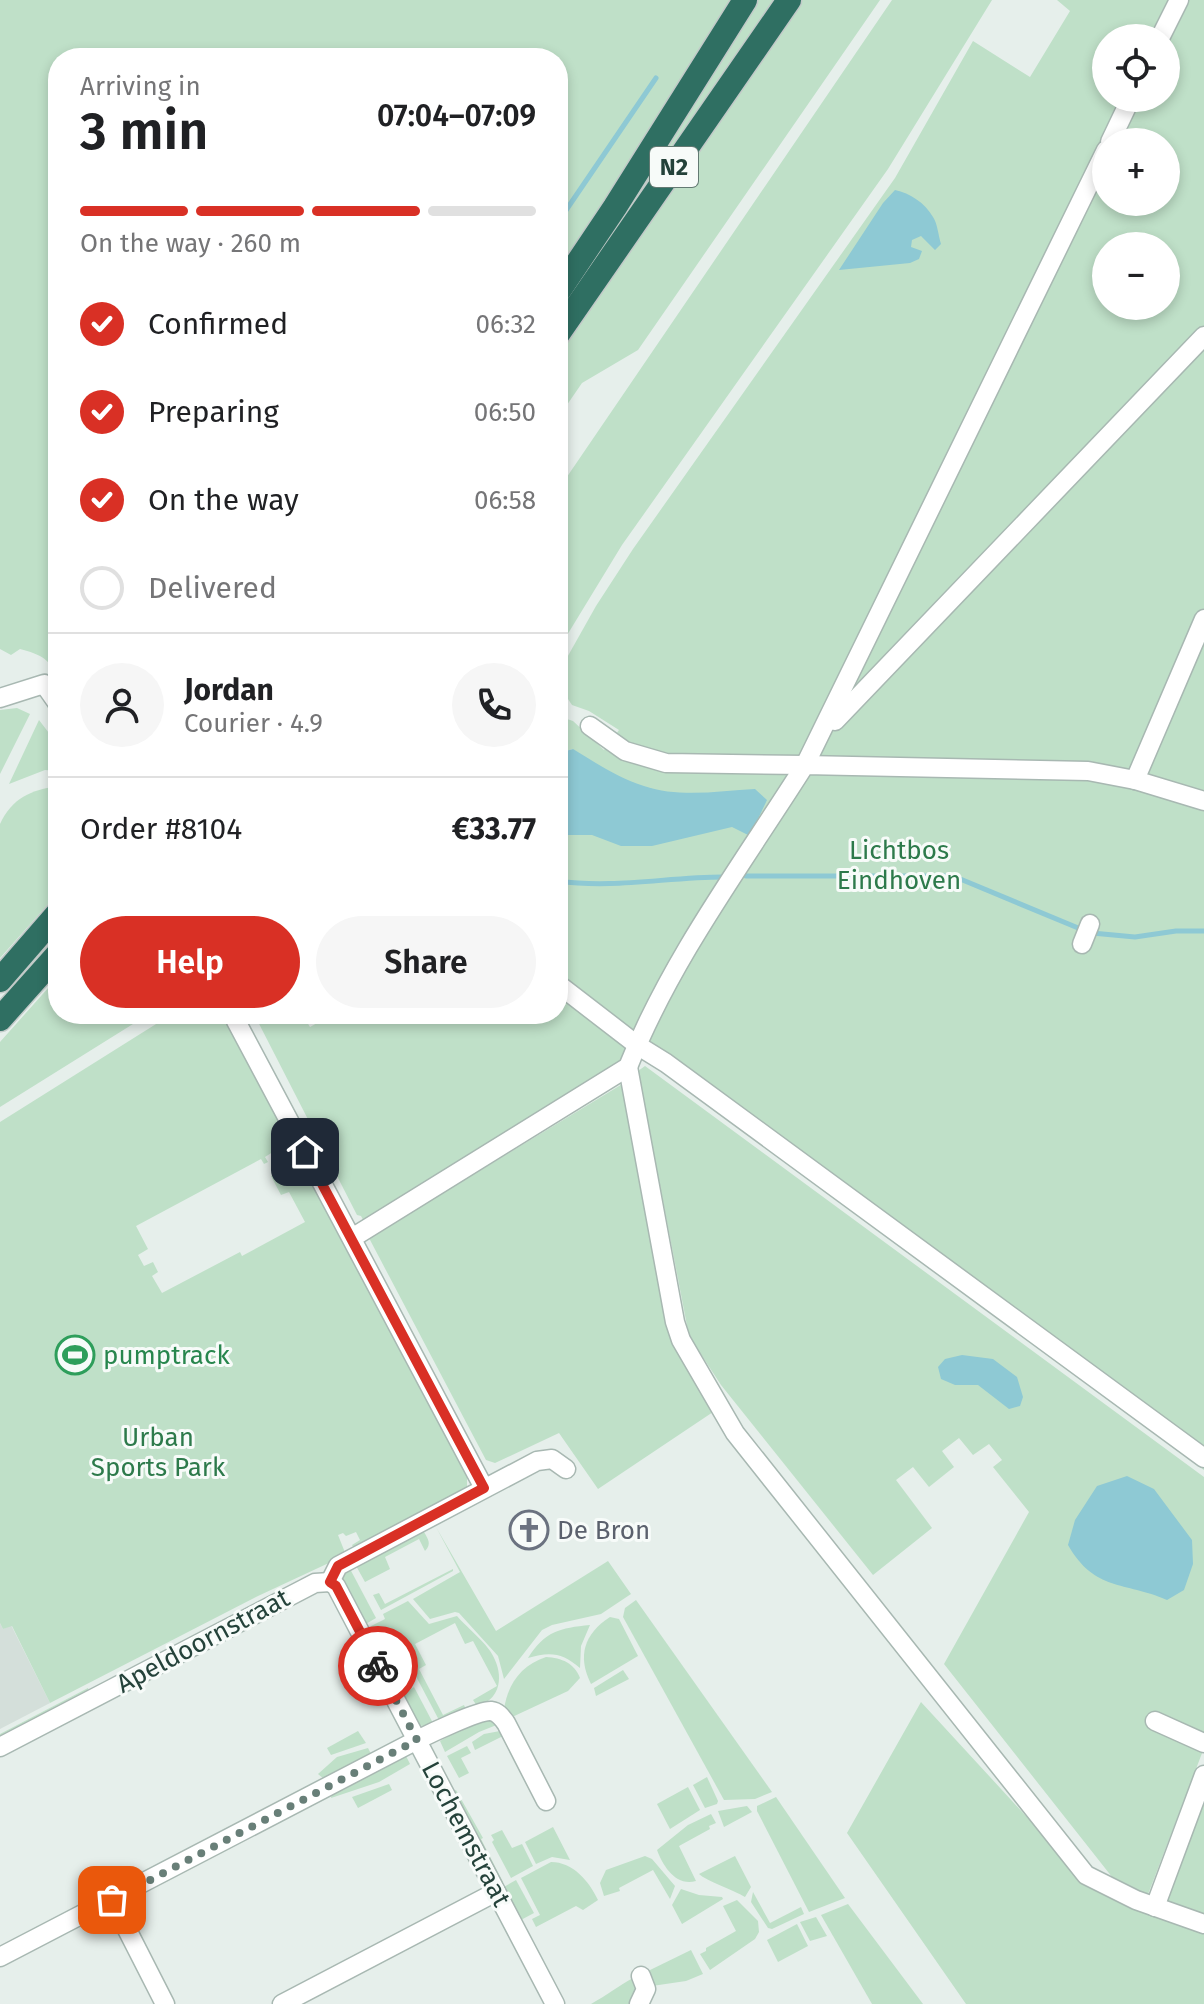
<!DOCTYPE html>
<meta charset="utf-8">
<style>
body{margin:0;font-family:"Fira Sans",sans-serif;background:#f6f6f6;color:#202124;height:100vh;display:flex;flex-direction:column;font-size:30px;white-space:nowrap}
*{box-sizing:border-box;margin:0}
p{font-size:26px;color:#757577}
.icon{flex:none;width:44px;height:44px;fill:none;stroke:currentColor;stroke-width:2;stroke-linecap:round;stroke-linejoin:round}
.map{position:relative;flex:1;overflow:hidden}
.sheet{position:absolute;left:48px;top:48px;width:520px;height:976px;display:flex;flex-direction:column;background:#fff;border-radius:32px;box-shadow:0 4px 12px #0003}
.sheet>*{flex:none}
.controls{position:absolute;left:1092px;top:24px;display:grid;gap:16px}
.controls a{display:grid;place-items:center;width:88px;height:88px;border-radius:50%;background:#fff;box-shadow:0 4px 12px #0003;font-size:40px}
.pin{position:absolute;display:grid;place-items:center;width:68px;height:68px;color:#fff;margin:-34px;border-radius:16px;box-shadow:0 4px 12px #0006}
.courier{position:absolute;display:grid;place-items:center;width:80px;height:80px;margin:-40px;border:6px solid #d93025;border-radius:50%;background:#fff;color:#222;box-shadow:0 2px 10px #0007}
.overview em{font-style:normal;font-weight:600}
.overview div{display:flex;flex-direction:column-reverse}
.overview{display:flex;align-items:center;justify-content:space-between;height:136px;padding:0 32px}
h1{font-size:52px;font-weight:600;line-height:60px}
.bar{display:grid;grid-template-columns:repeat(4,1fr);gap:12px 8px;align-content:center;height:96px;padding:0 32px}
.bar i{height:10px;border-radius:6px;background:#e0e0e0}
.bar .selected{background:#d93025}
.bar p{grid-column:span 4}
.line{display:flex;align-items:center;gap:20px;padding:0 32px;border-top:2px solid #e0e0e0}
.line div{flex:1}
.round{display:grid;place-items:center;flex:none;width:84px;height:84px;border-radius:42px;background:#f6f6f6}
ol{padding:0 32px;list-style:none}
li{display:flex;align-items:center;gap:24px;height:88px}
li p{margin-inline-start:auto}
li .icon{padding:8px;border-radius:50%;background:#d93025;color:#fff;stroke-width:4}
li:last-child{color:#757577}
li i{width:44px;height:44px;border:4px solid #e0e0e0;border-radius:50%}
.cta{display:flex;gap:16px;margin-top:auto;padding:16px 32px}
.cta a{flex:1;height:92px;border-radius:48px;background:#d93025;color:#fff;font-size:32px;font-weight:600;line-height:92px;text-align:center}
.cta a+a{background:#f6f6f6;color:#202124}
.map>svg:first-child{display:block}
.built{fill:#d4dfda}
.green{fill:#bfe0c8;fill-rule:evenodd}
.water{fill:#8ec9d4}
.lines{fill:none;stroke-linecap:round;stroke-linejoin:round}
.stream{stroke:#8ec9d4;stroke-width:5}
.minor-casing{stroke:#a8b8b2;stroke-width:21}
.highway-casing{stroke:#c2cac8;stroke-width:27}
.minor{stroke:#fff;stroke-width:18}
.highway{stroke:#2f6f62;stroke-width:24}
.done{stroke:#687f78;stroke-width:8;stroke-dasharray:0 14.4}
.route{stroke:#d93025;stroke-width:10}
.labels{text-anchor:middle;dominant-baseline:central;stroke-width:6;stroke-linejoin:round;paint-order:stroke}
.shield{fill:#f7fbf9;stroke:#637a73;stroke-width:2}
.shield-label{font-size:24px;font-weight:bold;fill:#24423a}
.park-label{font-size:26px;fill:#2d7a4b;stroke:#f7fbf9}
.leisure-label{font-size:26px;fill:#27864d;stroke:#f7fbf9;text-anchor:start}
.worship-label{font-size:26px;fill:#5b616d;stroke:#f7fbf9;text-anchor:start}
.street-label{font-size:26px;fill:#24423a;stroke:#f7fbf9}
</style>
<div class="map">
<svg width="1204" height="2004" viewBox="0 0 1204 2004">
<rect width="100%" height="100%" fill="#e6efeb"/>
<!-- built -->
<polygon class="built" points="0,1623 3,1629 11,1625 50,1703 0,1729"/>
<!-- green -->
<g class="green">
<path d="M0,0H733L597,217L558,272V58H58V681C53,660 40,654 20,649L11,655L0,649Z"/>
<polygon points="753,0 776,0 688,131 572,292"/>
<polygon points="798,0 880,0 638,350 582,383 558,418 558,347"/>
<polygon points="892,0 992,0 888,169 622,545 558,650 558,490"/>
<path d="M1057,0H1204V1470L644,1057L621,1078L369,1231L361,1216L357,1215L254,1014H321L307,1022L310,1027L333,1014H558V814L573,749L558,753V716L573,721L604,750L619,730L589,711L572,705L564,693L560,670L596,606L633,549L895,178L973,41L1030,77L1070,11ZM1106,38H1166V98H1106ZM1106,142H1166V202H1106ZM1106,246H1166V306H1106Z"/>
<polygon points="17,708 30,714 0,774 0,710"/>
<polygon points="39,720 58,745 58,771 45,770 9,784"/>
<path d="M58,786V893L0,958V824C12,798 31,790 58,786Z"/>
<polygon points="58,977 58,1014 149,1014 0,1107 0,1042"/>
<polygon points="172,1014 224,1014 292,1141 288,1150 276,1150 265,1157 268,1162 264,1164 261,1159 136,1226 148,1249 138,1255 144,1266 153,1262 158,1272 152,1276 162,1293 240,1252 242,1256 305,1222 289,1192 281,1195 271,1176 296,1163 306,1166 467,1474 467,1489 355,1550 352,1545 360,1540 356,1532 346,1536 343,1533 338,1535 346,1555 258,1596 50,1703 12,1626 3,1629 0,1623 0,1122"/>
<polygon points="645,1066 1204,1477 1204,1748 1147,1897 1116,1882 944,1664 1029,1512 993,1467 1002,1460 989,1444 973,1455 959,1438 942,1451 954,1467 929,1487 913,1467 896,1480 932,1528 873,1575 721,1385 689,1336 638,1071"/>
<polygon points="624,1083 666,1318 719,1408 598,1489 559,1433 495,1463 486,1460 369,1238"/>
<polygon points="436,1527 496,1631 608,1561 631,1594 601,1614 552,1625 542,1630 504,1679 498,1656 459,1613 455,1612 430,1619 413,1599 460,1572"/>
<path d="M418,1530L424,1532C428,1539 432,1544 425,1551L419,1539L385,1557L390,1569L365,1582L355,1564Z"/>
<polygon points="349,1567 376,1618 364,1625 340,1579"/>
<polygon points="453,1569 453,1571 381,1610 373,1595 379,1593 385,1604"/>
<polygon points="636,1600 772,1792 755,1799 724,1800 623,1617 625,1608"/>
<path d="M408,1601L429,1624L457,1616C468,1629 489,1644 495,1660C504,1680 498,1701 477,1706L473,1700L497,1686L473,1641L465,1644L455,1623L415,1644L426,1665L419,1669L443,1715L464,1705L467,1712L440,1722L399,1644L384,1651L371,1626L385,1619L383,1614Z"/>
<path d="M610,1617L619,1619L638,1656L591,1684C577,1656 584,1634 610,1617Z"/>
<path d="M590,1625L581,1646L580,1668C563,1653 550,1651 528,1658C545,1631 560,1628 590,1625Z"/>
<polygon points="395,1651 412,1684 398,1690 381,1659"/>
<path d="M546,1657C562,1658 574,1663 580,1678L568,1691L510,1718L504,1709C508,1684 521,1665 546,1657Z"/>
<polygon points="623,1670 629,1679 596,1696 594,1688"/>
<polygon points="414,1687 434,1725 419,1726 401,1696"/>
<polygon points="88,1688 90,1693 0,1740 0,1734"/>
<polygon points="921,1702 1083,1878 1204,1928 1204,2004 966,2004 847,1833"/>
<polygon points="491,1718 499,1724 479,1732 445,1752 440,1741 447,1737 444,1732"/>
<polygon points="358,1731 366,1743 331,1755 327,1748"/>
<polygon points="500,1731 505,1735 475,1750 472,1742 484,1734"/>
<polygon points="467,1746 471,1753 461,1758 469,1773 459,1778 447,1756"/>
<polygon points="368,1748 371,1754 324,1779 318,1774 337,1757"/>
<polygon points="405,1754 410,1764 379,1782 331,1798 332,1793"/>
<polygon points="707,1777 718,1801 717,1804 705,1808 693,1785"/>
<polygon points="389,1784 392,1790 358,1808 352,1797"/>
<polygon points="688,1787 700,1810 670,1829 657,1804"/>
<polygon points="456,1790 483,1838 481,1839 503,1882 499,1884 451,1792"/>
<polygon points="1204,1791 1204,1920 1162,1905"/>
<polygon points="776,1797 845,1898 809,1912 757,1811 757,1806"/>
<polygon points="747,1806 752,1812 724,1827 718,1811"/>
<path d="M711,1814L716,1823L709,1826L710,1829L679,1846L696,1881C676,1887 663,1866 657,1850L688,1825Z"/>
<polygon points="553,1827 570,1860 552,1857 536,1864 525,1842"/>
<polygon points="502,1830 512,1848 522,1844 533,1866 511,1878 492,1842 494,1840 491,1835"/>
<polygon points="645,1856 652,1859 675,1886 670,1899 653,1870 619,1888 620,1891 604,1896 600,1883 606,1870"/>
<path d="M735,1856L751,1887L745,1897C734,1890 706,1881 699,1874Z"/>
<path d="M551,1862C573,1862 589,1881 598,1900L583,1910L576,1906L536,1927L532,1919L540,1915L521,1878Z"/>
<polygon points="516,1880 534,1913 519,1921 502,1888"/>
<polygon points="681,1889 699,1895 722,1897 723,1899 682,1924 672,1905"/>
<polygon points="753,1892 770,1923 801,1907 804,1914 772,1929 768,1928 751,1902"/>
<polygon points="737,1900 758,1921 759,1932 755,1939 710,1970 700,1954 706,1951 706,1948 736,1931 723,1906"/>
<polygon points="848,1904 923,2004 872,2004 821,1915"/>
<polygon points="816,1917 827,1936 810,1941 800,1922"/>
<polygon points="797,1924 808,1946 778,1962 767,1940"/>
<polygon points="691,1950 703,1974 686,1981 652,1986 648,1971"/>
<path d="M633,1978L640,1986L636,1999L629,2004H591C607,1995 620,1985 633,1978Z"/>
</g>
<!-- water -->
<g class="water">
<path d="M895,190C910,193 925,203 933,217C938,225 938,235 941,244L935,250L921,236L912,240L911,247L922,251L919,259L910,263L839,270L883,203Z"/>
<path d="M573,749C596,763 618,778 644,786C679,798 719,791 755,789L767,800L750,836L732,827L652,846H621L592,835H558V753Z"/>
<polygon points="962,1355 993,1359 1017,1377 1023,1397 1020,1406 1009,1409 978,1385 955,1385 941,1379 938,1367 945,1359"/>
<path d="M1127,1476L1154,1489L1192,1540L1193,1564L1184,1590L1167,1600C1124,1581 1095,1592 1068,1545L1075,1520L1097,1486Z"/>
</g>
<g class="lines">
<!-- stream -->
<g class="stream">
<polyline points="558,222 656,78"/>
<polyline points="746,876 953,876 1083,930"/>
<path d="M558,881C613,889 668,877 723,877"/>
<polyline points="1092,933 1135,937 1176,931 1204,931"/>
</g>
<!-- minor casing -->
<g class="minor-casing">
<g id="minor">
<polyline points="1160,38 1179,0"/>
<polyline points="1110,142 1131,98"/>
<polyline points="0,698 44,684 58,704"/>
<polyline points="835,721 1204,336"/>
<polyline points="590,726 625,751 666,763 805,765 1106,150"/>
<polyline points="1135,780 1204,619"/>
<polyline points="1082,944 1090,924"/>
<polyline points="558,984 637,1045 666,1063 1204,1458"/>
<polyline points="235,1014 236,1021 484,1488"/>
<polyline points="628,1067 675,1322 681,1340 735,1433 1086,1875 1136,1900 1204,1924"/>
<path d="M352,1238L628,1067C671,959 743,863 805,765L1088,771L1135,780L1204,801"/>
<polyline points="330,1582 336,1586 555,2004"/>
<polyline points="330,1582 338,1566 537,1461 552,1459 566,1469"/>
<polyline points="1155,1721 1204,1743"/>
<polyline points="0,1747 315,1583 330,1582"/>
<polyline points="112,1900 165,2004"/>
<polyline points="1155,1907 1204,1775"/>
<path d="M0,1957L417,1740C429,1734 479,1710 491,1711C499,1712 502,1718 506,1723L546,1801"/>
<polyline points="282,2004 496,1892"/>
<polyline points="639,2004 646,1989 641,1976"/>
</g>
</g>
<!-- highway casing -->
<g class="highway-casing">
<g id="highway">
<polyline points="558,292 615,207 745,0"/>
<polyline points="558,334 789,0"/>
<polyline points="0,980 58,913"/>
<polyline points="0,1019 58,954"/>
</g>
</g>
<!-- minor -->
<use href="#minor" class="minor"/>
<!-- highway -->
<use href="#highway" class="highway"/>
</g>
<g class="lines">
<!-- done -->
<polyline class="done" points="112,1900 417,1740 378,1666"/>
<!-- route -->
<polyline class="route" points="305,1152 484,1488 338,1566 330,1582 336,1586 378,1666"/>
</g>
<!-- icons -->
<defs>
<g id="stadium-ring" transform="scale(2)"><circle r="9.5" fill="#f7fbf9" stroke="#2e9e5b" stroke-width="1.5"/><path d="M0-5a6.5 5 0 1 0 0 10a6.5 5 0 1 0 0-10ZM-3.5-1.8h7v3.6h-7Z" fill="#2e9e5b"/></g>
<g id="church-ring" transform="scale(2)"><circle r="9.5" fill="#f7fbf9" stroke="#6b7280" stroke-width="1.5"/><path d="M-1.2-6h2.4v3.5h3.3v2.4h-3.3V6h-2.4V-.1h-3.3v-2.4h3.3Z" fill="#6b7280"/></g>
</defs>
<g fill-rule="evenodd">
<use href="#stadium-ring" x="75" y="1355"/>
<use href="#church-ring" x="529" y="1530"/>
</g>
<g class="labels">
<!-- shield labels -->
<rect class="shield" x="650" y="147" width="48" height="40" rx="6"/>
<g class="shield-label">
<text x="674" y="167">N2</text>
</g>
<!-- park labels -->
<g class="park-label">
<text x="899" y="850">Lichtbos<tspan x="899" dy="30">Eindhoven</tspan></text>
<text x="158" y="1437">Urban<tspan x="158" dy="30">Sports Park</tspan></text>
</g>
<!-- leisure labels -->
<g class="leisure-label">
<text x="103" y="1355">pumptrack</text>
</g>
<!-- worship labels -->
<g class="worship-label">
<text x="557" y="1530">De Bron</text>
</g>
<!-- street labels -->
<g class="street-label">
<text transform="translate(203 1641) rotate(-28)">Apeldoornstraat</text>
<text transform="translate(466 1834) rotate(62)">Lochemstraat</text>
</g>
</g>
</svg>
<div class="controls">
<a><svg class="icon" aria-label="locate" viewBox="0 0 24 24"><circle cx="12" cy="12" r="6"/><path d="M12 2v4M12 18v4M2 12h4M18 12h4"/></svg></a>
<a>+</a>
<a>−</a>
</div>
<div class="pin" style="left:112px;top:1900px;background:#ea580c"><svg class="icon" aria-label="bag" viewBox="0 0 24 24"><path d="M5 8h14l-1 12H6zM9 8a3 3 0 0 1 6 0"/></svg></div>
<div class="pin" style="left:305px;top:1152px;background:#1f2937"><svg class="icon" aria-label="home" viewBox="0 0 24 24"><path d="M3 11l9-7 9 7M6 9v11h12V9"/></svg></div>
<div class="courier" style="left:378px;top:1666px"><svg class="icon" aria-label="bike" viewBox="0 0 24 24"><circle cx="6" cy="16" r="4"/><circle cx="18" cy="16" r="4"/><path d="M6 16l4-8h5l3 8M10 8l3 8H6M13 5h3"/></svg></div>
<section class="sheet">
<div class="overview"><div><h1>3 min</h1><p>Arriving in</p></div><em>07:04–07:09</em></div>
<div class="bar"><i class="selected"></i><i class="selected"></i><i class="selected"></i><i></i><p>On the way · 260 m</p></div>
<ol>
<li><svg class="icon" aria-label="check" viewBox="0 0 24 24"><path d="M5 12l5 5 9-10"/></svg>Confirmed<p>06:32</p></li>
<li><svg class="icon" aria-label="check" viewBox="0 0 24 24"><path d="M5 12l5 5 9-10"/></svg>Preparing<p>06:50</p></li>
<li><svg class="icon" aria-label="check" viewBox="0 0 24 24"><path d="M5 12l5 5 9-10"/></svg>On the way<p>06:58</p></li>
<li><i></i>Delivered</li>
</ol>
<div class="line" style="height:144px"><a class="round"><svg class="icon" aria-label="person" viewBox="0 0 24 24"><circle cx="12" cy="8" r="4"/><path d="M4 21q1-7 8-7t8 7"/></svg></a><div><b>Jordan</b><p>Courier · 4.9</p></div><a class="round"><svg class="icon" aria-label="phone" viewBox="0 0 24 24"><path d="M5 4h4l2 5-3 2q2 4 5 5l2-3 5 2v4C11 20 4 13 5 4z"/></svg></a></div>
<div class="line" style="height:104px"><div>Order #8104</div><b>€33.77</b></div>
<div class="cta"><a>Help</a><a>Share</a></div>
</section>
</div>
